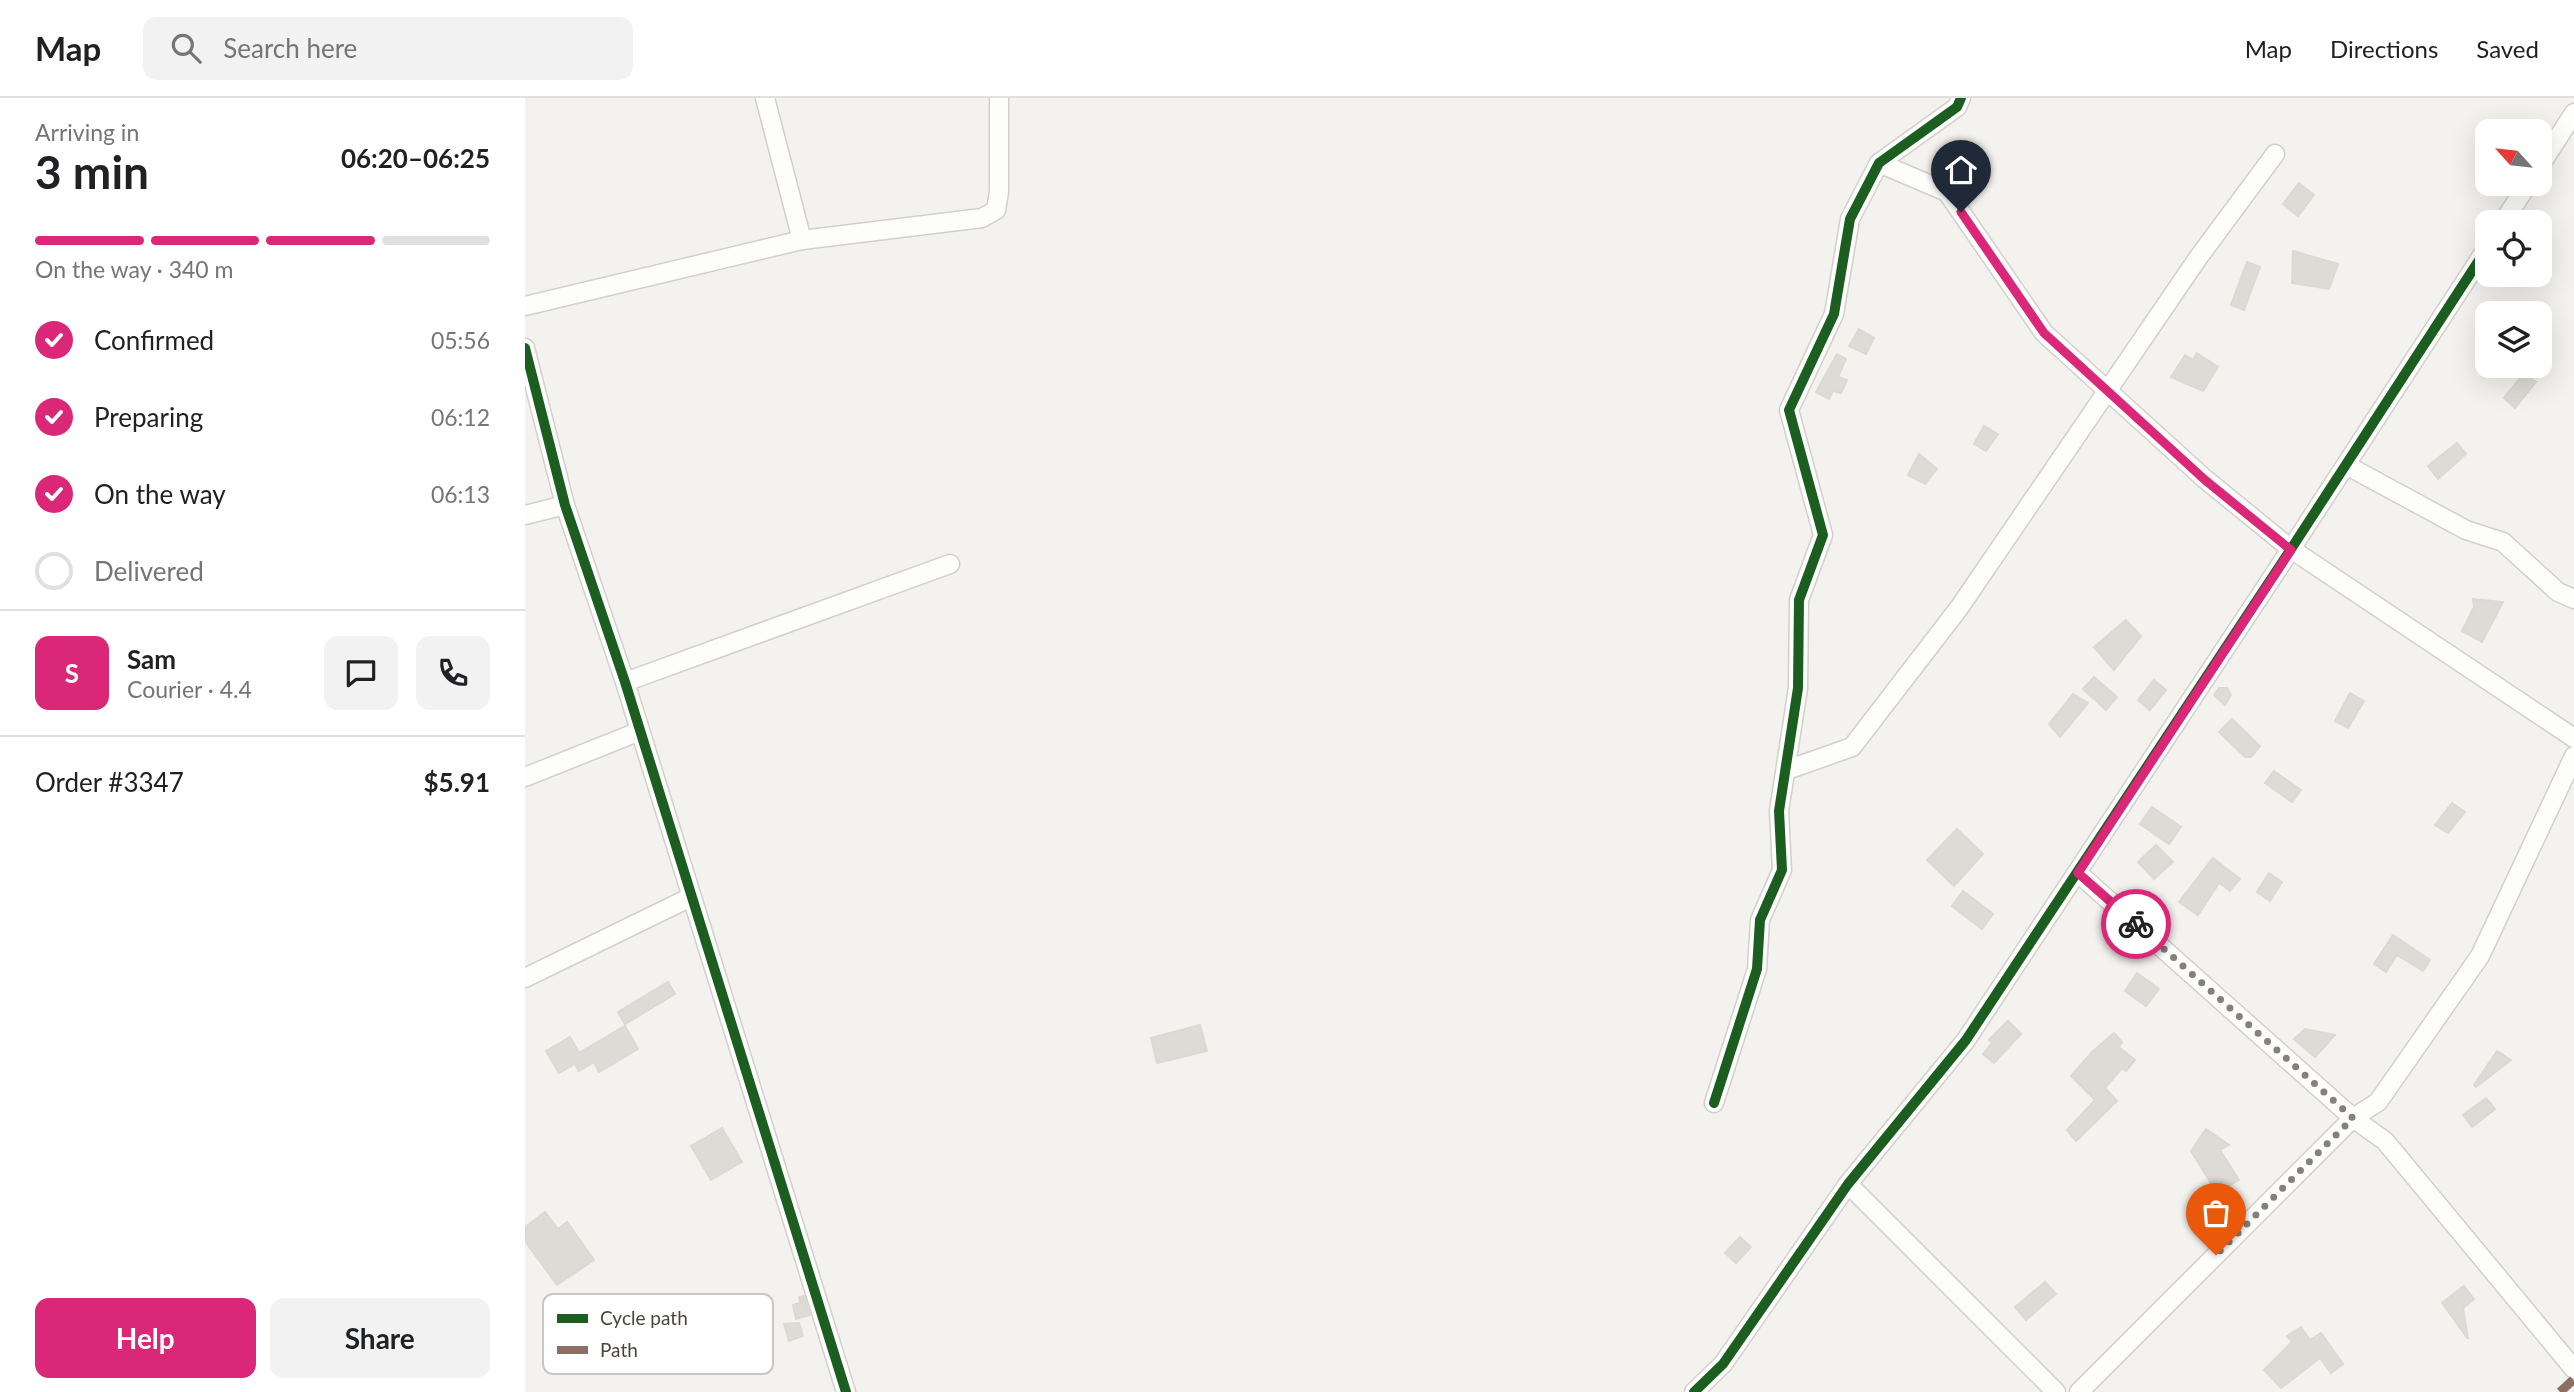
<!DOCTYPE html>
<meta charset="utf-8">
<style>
body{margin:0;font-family:Lato,sans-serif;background:#f2f2f2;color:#202124;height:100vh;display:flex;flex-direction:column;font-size:26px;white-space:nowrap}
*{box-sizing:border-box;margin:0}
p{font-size:23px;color:#757577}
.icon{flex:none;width:38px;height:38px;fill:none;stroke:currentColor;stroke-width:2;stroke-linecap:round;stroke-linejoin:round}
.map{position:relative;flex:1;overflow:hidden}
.details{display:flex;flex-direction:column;background:#fff;width:525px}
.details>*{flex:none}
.needle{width:46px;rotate:297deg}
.controls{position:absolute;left:1950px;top:21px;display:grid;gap:14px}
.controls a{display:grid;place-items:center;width:77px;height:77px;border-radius:14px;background:#fff;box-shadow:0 7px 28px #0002;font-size:35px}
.pin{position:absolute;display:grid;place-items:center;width:60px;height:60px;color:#fff;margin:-72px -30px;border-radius:50% 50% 50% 0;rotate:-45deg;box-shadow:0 0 7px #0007}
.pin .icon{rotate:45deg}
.courier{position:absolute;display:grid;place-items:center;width:70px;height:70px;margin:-35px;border:5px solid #db2777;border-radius:50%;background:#fff;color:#222;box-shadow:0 2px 9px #0007}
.overview em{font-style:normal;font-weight:700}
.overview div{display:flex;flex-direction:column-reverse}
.overview{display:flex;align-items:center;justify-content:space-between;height:119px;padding:0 35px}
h1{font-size:46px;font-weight:700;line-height:52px}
.bar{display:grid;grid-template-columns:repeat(4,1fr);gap:10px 7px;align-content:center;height:84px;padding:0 35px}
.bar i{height:9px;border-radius:5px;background:#e0e0e0}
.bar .active{background:#db2777}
.bar p{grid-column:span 4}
.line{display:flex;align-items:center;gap:18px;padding:0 35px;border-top:2px solid #e0e0e0}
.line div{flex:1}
.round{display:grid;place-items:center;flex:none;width:74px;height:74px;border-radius:14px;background:#f2f2f2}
ol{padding:0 35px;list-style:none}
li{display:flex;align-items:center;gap:21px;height:77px}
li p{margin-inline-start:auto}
li .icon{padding:7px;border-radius:50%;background:#db2777;color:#fff;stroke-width:4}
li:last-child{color:#757577}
li i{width:38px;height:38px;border:4px solid #e0e0e0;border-radius:50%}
.button{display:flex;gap:14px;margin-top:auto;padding:14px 35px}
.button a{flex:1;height:80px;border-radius:14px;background:#db2777;color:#fff;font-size:28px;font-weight:700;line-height:80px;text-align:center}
.button a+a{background:#f2f2f2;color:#202124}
header{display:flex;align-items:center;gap:42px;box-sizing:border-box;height:98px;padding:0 35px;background:#fff;border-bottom:2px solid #e0e0e0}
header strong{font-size:33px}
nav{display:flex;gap:38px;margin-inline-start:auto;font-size:24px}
.search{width:490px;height:63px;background:#f2f2f2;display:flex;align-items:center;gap:18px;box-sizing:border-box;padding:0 24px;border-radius:14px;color:#757577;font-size:26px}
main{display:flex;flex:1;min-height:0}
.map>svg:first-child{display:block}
.building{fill:#dedbd6;stroke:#dcd9d4;stroke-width:2}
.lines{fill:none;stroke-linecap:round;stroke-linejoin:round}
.minor-casing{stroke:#d2d0cb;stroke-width:21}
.minor{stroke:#fdfdfc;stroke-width:18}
.quiet{stroke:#8d6e63;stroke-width:9;stroke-dasharray:18 9;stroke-linecap:butt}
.cycleway-casing{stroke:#fff;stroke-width:15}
.cycleway{stroke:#1b5e20;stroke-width:10}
.done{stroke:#868178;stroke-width:7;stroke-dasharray:0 12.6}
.route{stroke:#db2777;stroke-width:9}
.key{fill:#fff;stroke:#c9c7c4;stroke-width:2}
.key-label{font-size:19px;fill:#4b4439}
</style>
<header>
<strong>Map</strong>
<div class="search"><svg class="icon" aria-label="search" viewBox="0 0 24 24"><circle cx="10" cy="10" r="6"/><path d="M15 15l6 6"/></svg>Search here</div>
<nav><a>Map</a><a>Directions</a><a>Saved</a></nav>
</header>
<main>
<section class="details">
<div class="overview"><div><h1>3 min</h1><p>Arriving in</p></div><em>06:20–06:25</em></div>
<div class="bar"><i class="active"></i><i class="active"></i><i class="active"></i><i></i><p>On the way · 340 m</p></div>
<ol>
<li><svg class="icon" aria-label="check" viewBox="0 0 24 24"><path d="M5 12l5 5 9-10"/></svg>Confirmed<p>05:56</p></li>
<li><svg class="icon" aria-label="check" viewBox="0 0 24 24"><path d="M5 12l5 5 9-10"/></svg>Preparing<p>06:12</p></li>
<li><svg class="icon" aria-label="check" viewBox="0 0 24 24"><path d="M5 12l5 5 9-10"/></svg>On the way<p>06:13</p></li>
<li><i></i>Delivered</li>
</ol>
<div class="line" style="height:126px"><b class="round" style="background:#db2777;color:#fff">S</b><div><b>Sam</b><p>Courier · 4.4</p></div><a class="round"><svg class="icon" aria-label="chat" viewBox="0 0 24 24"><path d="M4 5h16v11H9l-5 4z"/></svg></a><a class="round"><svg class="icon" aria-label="phone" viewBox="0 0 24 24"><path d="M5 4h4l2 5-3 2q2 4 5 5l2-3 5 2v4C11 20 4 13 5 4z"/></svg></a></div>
<div class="line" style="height:91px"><div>Order #3347</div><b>$5.91</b></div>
<div class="button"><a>Help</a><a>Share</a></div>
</section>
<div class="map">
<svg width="2049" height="1294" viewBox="0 0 2049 1294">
<rect width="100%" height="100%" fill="#f4f2ee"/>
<!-- building -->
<g class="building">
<polygon points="1774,85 1789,97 1773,118 1758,106"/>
<polygon points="1768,153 1813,166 1804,191 1767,185"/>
<polygon points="1722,164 1735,169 1719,212 1706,207"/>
<polygon points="1334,231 1349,240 1341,256 1324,248"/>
<polygon points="1672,255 1693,269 1678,293 1646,279 1660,257 1668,262"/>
<polygon points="1312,256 1321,261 1313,279 1322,282 1316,295 1308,293 1304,301 1291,294"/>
<polygon points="1999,275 2011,284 1990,310 1979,300"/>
<polygon points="1459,328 1473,336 1461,353 1449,346"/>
<polygon points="1932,345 1941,356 1913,381 1903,368"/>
<polygon points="1394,356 1412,371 1400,386 1383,377"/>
<polygon points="1948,501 1978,504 1957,544 1937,533 1949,509"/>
<polygon points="1601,522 1616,538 1589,572 1569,549"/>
<polygon points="1569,579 1592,599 1581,612 1558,591"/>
<polygon points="1629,582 1641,592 1625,612 1613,602"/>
<polygon points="1694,590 1702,590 1706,597 1700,607 1689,597"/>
<polygon points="1825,595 1839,603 1823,630 1810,623"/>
<polygon points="1548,596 1563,605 1535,639 1524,626"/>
<polygon points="1707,621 1735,648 1726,659 1720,659 1694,634"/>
<polygon points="1749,673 1776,692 1767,704 1740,685"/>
<polygon points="1927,705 1940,714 1923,735 1910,727"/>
<polygon points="1627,709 1656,729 1644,746 1615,726"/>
<polygon points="1432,731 1458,756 1429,788 1402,762"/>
<polygon points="1631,747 1648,764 1629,781 1613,764"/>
<polygon points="1688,760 1715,781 1705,793 1694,785 1673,817 1654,804"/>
<polygon points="1744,775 1757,784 1745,803 1732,794"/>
<polygon points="1438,793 1468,816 1457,831 1427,808"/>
<polygon points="1868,837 1905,862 1898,873 1872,857 1861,874 1849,866"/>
<polygon points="1612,875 1634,891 1621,908 1600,893"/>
<polygon points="143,884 150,896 100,926 93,914"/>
<polygon points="1483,923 1496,936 1469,965 1458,956 1467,945 1464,942"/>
<polygon points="675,927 682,953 632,965 626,940"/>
<polygon points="100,928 113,951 74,974 69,964 54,973 50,966 34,975 21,953 45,939 54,955"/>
<polygon points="1780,931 1810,937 1790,959 1769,941"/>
<polygon points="1589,935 1597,944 1594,949 1610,962 1601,973 1597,970 1580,990 1592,1003 1551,1043 1542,1032 1570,1002 1546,978 1567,954"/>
<polygon points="1972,953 1986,962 1951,989 1949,987"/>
<polygon points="1961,1000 1970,1011 1947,1029 1938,1017"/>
<polygon points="197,1030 217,1064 186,1082 166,1048"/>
<polygon points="1681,1031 1704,1047 1695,1052 1714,1082 1692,1095 1666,1053"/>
<polygon points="20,1114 33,1131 42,1124 69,1162 32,1187 0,1143 0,1129"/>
<polygon points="1215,1139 1226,1149 1211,1165 1200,1155"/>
<polygon points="1520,1184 1531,1196 1501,1222 1490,1209"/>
<polygon points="1939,1188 1949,1201 1938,1210 1943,1241 1917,1205"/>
<polygon points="279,1198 285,1217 271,1221 268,1207 275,1205 274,1199"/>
<polygon points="274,1225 278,1238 264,1243 259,1226"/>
<polygon points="1776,1229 1785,1242 1796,1235 1818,1266 1806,1275 1795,1260 1756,1290 1739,1272 1767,1244 1762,1238"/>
</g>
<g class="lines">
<!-- minor casing -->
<g class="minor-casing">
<g id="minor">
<polyline points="240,0 277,142"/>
<polyline points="1354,65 1422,94 1519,235 1680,381 1766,451 2049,640"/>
<polyline points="2014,69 2049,15"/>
<polyline points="1978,124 2003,86"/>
<polyline points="0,208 277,142 457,120 471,112 474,94 474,0"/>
<polyline points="0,250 40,407 100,584 321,1294"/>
<polyline points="1821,367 1941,432 1978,444 2033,494 2049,501"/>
<polyline points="0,417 40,407"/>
<polyline points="100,584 425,466"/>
<polyline points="1262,672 1327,649 1434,510 1673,160 1750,56"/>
<polyline points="0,679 115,633"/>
<polyline points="1553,775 1828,1020 1860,1043 2049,1271"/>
<polyline points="0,880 166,799"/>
<polyline points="1189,1005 1232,871 1235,822 1257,772 1254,713 1273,590 1274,502 1298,437 1264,312 1309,216 1325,121 1354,65 1432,9 1436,0"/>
<polyline points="1323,1086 1531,1294"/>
<polyline points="1169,1294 1198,1266 1323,1086 1441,942 1766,451 1962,150"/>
<polyline points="1554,1294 1828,1020 1853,1004 1955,858 2049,658"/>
</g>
</g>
<!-- minor -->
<use href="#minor" class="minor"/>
<!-- quiet -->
<polyline class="quiet" points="2035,1294 2049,1281"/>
<!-- cycleway casing -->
<g class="cycleway-casing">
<g id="cycleway">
<polyline points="0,250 40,407 100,584 321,1294"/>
<polyline points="1189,1005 1232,871 1235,822 1257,772 1254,713 1273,590 1274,502 1298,437 1264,312 1309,216 1325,121 1354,65 1432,9 1436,0"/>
<polyline points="1169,1294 1198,1266 1323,1086 1441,942 1766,451 1962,150"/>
</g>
</g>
<!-- cycleway -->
<use href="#cycleway" class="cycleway"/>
</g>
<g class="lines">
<!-- done -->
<polyline class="done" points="1611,826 1828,1020 1691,1157"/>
<!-- route -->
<polyline class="route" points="1436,114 1519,235 1680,382 1766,452 1553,775 1611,826"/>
</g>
<!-- legend -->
<rect x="18" y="1196" width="230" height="80" rx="10" class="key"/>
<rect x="32" y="1216" width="31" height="9" fill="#1b5e20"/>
<rect x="32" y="1248" width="31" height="8" fill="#8d6e63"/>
<g class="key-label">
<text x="75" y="1227">Cycle path</text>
<text x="75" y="1259">Path</text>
</g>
</svg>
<div class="controls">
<a><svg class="needle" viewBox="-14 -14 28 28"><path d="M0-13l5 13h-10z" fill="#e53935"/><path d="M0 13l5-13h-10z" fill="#757577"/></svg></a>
<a><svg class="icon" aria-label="locate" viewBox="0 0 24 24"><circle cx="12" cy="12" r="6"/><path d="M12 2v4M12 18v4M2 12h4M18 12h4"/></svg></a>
<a><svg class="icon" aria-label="layers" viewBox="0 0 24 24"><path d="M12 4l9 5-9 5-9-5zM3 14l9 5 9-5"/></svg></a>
</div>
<div class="pin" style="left:1691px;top:1157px;background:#ea580c"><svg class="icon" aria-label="bag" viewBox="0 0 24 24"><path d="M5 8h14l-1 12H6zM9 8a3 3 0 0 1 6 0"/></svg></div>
<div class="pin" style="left:1436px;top:114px;background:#1f2937"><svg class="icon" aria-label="home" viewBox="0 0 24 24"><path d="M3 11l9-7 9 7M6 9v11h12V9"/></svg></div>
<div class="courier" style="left:1611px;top:826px"><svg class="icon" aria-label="bike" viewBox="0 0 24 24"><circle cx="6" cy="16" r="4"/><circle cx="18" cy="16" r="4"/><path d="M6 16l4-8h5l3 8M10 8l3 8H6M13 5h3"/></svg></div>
</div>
</main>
